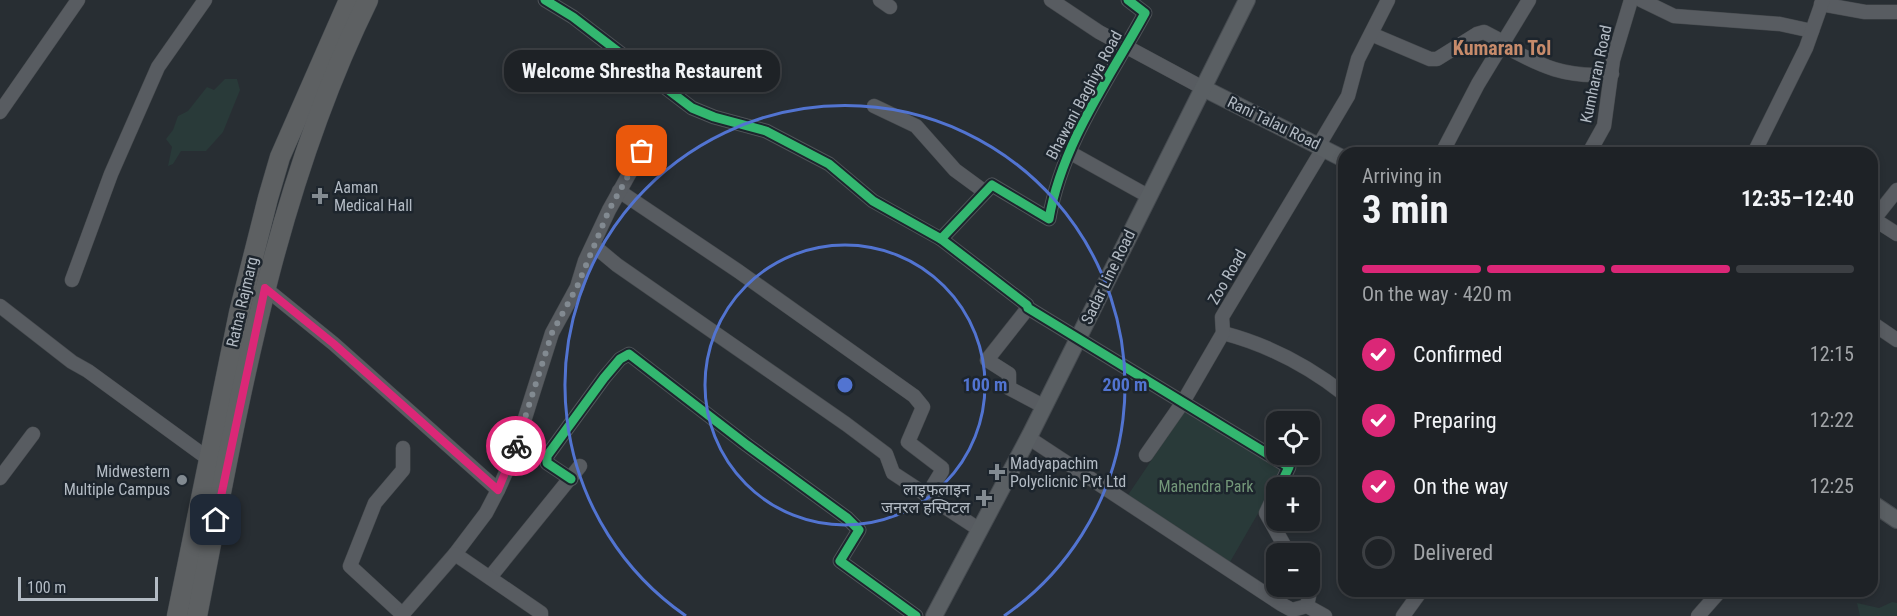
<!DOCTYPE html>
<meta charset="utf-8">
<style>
body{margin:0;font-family:"Roboto Condensed","Noto Sans Devanagari",sans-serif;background:#262a2e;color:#f1f3f6;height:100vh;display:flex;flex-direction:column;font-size:22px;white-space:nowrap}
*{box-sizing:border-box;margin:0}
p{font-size:20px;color:#a1a4a7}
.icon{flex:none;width:33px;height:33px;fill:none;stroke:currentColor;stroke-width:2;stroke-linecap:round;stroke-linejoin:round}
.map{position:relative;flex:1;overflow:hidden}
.sheet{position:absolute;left:1338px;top:147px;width:540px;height:450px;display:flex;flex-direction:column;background:#1e2226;border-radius:18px;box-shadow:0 3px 9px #0003,0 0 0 2px #3c3f43}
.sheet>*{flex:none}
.controls{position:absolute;left:1266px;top:411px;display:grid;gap:12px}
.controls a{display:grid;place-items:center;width:54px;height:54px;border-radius:12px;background:#1e2226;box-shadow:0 3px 9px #0003,0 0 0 2px #3c3f43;font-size:30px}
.scale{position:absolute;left:18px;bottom:15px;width:140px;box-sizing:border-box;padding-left:6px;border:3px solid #b3bbc4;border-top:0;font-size:16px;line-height:21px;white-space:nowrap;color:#b3bbc4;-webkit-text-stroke:4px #1d252d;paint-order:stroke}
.pin{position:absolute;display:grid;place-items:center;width:51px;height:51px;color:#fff;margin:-26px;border-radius:12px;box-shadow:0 3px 9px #0006}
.courier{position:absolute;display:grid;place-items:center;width:60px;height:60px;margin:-30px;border:4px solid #db2777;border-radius:50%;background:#fff;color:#222;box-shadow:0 2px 8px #0007}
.bubble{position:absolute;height:42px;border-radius:18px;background:#1e2226;box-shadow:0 3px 9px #0003,0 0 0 2px #3c3f43;font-size:20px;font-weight:700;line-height:42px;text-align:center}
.overview em{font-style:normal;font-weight:700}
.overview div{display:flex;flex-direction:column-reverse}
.overview{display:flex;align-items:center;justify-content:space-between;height:102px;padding:0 24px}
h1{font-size:39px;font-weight:700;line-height:45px}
.bar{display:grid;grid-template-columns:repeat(4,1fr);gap:9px 6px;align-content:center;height:72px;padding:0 24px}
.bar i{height:8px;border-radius:4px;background:#3c3f43}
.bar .active{background:#db2777}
.bar p{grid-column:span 4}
ol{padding:0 24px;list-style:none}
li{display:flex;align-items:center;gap:18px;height:66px}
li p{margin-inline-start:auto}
li .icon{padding:6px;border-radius:50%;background:#db2777;color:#fff;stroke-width:4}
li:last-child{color:#a1a4a7}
li i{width:33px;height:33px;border:3px solid #3c3f43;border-radius:50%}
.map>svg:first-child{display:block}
.green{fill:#293a39}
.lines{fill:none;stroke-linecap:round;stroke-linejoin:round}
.minor-casing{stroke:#464a4e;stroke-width:15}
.major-casing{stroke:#464b50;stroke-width:18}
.highway-casing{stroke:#454a4f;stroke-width:21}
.minor{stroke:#585c61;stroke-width:14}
.major{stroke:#5a5f63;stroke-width:16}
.highway{stroke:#5d6062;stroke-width:20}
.cycleway-casing{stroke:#1d252d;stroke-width:13}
.cycleway{stroke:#33b770;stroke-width:9}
.done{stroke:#828a91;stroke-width:6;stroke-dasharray:0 10.8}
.route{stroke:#db2777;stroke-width:8}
.ring{fill:none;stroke:#5274d1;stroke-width:3}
.poi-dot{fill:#828a91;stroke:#1d252d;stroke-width:2}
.labels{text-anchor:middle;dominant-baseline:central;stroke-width:5;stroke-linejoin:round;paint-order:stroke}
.street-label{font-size:16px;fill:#b3bbc4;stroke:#1d252d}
.poi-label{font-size:16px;fill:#b3bbc4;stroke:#1d252d;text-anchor:start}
.park-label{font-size:16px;fill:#739779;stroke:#1d252d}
.quarter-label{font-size:20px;font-weight:bold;fill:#c78b6b;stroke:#1d252d}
.centre{fill:#5274d1;stroke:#1d252d;stroke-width:3}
.ring-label{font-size:18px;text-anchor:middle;font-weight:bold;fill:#5274d1;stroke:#1d252d;stroke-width:5;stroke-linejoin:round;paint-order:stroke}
</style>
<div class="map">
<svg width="1897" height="616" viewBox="0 0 1897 616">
<rect width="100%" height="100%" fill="#282e33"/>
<!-- green -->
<g class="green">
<polygon points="225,79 237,79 240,90 223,132 206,151 181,151 173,164 168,166 172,147 166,139 173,130 178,116 188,111 207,87 214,90"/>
<polygon points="1186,409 1283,470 1230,562 1204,554 1128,495"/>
<polygon points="1892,602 1897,603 1897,616 1860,616 1857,603 1879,608"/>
</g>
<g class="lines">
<!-- minor casing -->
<g class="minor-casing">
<g id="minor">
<polyline points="545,0 573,17 692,108 714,117 766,131 829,164 873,201 941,239 1027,305 1028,308 1289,467 1279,488"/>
<polyline points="880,0 890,7"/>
<polyline points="1051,0 1099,32 1203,88"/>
<polyline points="1641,0 1674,16 1780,24 1812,31"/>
<polyline points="1821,4 1865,12 1897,12"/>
<polyline points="1371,34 1430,59 1437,59 1477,34 1484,32 1505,43"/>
<path d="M1503,45C1539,66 1568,79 1612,74"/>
<polyline points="874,106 916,126 955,170 985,192"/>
<polyline points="0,112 78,0"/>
<polyline points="1319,145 1348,96 1358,59 1388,0"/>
<polyline points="1069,152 1148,196"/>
<polyline points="1442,153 1478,84 1529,0"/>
<polyline points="1589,153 1604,126 1613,60 1631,0"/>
<polyline points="1754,153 1806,48 1823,0"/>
<polyline points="619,191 738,271 914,396 923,407 908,442 942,468 942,471 928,494"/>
<polyline points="1872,218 1897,234"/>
<polyline points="1874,219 1897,190"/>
<path d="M941,239L992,185L1049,219C1062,143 1109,79 1145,13L1128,0"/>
<polyline points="593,245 617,265 846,424 886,454 893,473 980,530"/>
<polyline points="72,280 111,174 158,67 205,0"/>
<polyline points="265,288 334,344 498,490"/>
<polyline points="0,306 72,362 88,371 210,460"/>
<polyline points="1028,308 987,360 1009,374 1009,388 1043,406"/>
<polyline points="1872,323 1897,340"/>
<path d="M1223,333C1269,345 1307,365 1344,394"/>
<polyline points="1029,438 1281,604 1292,610 1307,606"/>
<polyline points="1146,455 1183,402 1223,333 1222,317 1324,147"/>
<polyline points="0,478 33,434"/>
<polyline points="571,479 547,463 547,456 604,378 620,359 629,354 747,445 847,518 859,530 840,561 916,616"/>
<polyline points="1276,492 1266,513 1289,554"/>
<polyline points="455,554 486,513 498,490 512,459 552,333 577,287 585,261 609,210 642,151"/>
<polyline points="491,576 580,466"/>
<polyline points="1307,586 1310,591 1307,606 1325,616"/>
<polyline points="402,614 350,566 375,503 403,470 403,448"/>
<polyline points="401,616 455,554 541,613 541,616"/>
<polyline points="1403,616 1421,591"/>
<polyline points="1698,616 1720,591"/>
</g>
</g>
<!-- major casing -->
<g class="major-casing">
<g id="major">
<polyline points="1203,88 1344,159"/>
<polyline points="1872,503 1897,520"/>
<polyline points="934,616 1030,435 1247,0"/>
</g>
</g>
<!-- highway casing -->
<g class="highway-casing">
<g id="highway">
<polyline points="177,616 239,313 268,198 280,157 349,0"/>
<path d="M197,616C238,407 273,193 368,0"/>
</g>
</g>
<!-- minor -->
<use href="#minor" class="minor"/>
<!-- major -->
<use href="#major" class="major"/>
<!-- highway -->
<use href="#highway" class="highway"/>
<!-- cycleway casing -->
<g class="cycleway-casing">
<g id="cycleway">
<polyline points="545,0 573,17 692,108 714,117 766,131 829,164 873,201 941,239 1027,305 1028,308 1289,467 1279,488"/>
<path d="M941,239L992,185L1049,219C1062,143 1109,79 1145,13L1128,0"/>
<polyline points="571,479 547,463 547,456 604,378 620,359 629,354 747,445 847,518 859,530 840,561 916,616"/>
</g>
</g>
<!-- cycleway -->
<use href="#cycleway" class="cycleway"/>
</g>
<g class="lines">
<!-- done -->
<polyline class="done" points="516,446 552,333 577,287 609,210 642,151"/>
<!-- route -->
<polyline class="route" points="216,520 265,288 334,344 498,490 516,446"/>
</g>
<!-- distance rings -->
<g class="ring">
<circle cx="845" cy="385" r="140"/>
<path d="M686 616A280 280 0 1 1 1004 616"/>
</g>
<!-- markers -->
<g class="poi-dot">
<path d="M317 187h6v6h6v6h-6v6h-6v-6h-6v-6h6z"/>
<path d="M994 463h6v6h6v6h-6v6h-6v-6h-6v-6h6z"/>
<circle cx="182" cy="480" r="6"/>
<path d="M981 489h6v6h6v6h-6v6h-6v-6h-6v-6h6z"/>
</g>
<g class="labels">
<!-- street labels -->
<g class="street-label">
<text transform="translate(1596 74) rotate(-78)">Kumharan Road</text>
<text transform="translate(1084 95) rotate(-62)">Bhawani Baghiya Road</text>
<text transform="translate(1274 123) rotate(26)">Rani Talau Road</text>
<text transform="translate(1108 277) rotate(-64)">Sadar Line Road</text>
<text transform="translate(1227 277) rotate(-60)">Zoo Road</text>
<text transform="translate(242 302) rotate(-77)">Ratna Rajmarg</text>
</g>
<!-- poi labels -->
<g class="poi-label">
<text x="334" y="187">Aaman<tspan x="334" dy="18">Medical Hall</tspan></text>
<text x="1010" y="463">Madyapachim<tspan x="1010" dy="18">Polyclicnic Pvt Ltd</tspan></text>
<text x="170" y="471" text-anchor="end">Midwestern<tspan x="170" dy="18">Multiple Campus</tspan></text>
<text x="970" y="489" text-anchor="end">लाइफलाइन<tspan x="970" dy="18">जनरल हस्पिटल</tspan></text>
</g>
<!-- park labels -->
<g class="park-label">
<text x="1206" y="486">Mahendra Park</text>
</g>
<!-- quarter labels -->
<g class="quarter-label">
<text x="1502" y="48">Kumaran Tol</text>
</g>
</g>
<circle cx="845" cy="385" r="9" class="centre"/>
<g class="ring-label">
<text x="985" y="391">100 m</text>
<text x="1125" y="391">200 m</text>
</g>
</svg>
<div class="controls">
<a><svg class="icon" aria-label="locate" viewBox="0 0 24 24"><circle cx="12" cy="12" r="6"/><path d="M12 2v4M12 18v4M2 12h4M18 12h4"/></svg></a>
<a>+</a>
<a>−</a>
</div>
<div class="scale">100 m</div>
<div class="pin" style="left:642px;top:151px;background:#ea580c"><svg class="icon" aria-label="bag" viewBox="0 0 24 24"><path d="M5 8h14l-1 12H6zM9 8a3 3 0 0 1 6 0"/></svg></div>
<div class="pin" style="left:216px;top:520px;background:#1f2937"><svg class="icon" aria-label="home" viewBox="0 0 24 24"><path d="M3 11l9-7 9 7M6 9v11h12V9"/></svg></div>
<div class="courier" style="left:516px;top:446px"><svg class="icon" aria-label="bike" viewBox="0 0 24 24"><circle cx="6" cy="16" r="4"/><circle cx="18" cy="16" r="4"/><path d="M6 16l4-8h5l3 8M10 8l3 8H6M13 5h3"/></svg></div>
<div class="bubble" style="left:504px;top:50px;width:276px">Welcome Shrestha Restaurent</div>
<section class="sheet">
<div class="overview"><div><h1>3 min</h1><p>Arriving in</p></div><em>12:35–12:40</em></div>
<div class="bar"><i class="active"></i><i class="active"></i><i class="active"></i><i></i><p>On the way · 420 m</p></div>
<ol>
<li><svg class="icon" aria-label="check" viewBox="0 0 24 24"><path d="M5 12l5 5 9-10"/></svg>Confirmed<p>12:15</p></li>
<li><svg class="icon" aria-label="check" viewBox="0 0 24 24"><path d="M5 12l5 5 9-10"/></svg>Preparing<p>12:22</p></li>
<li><svg class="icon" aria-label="check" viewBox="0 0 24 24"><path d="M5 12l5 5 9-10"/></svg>On the way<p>12:25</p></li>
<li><i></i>Delivered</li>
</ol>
</section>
</div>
